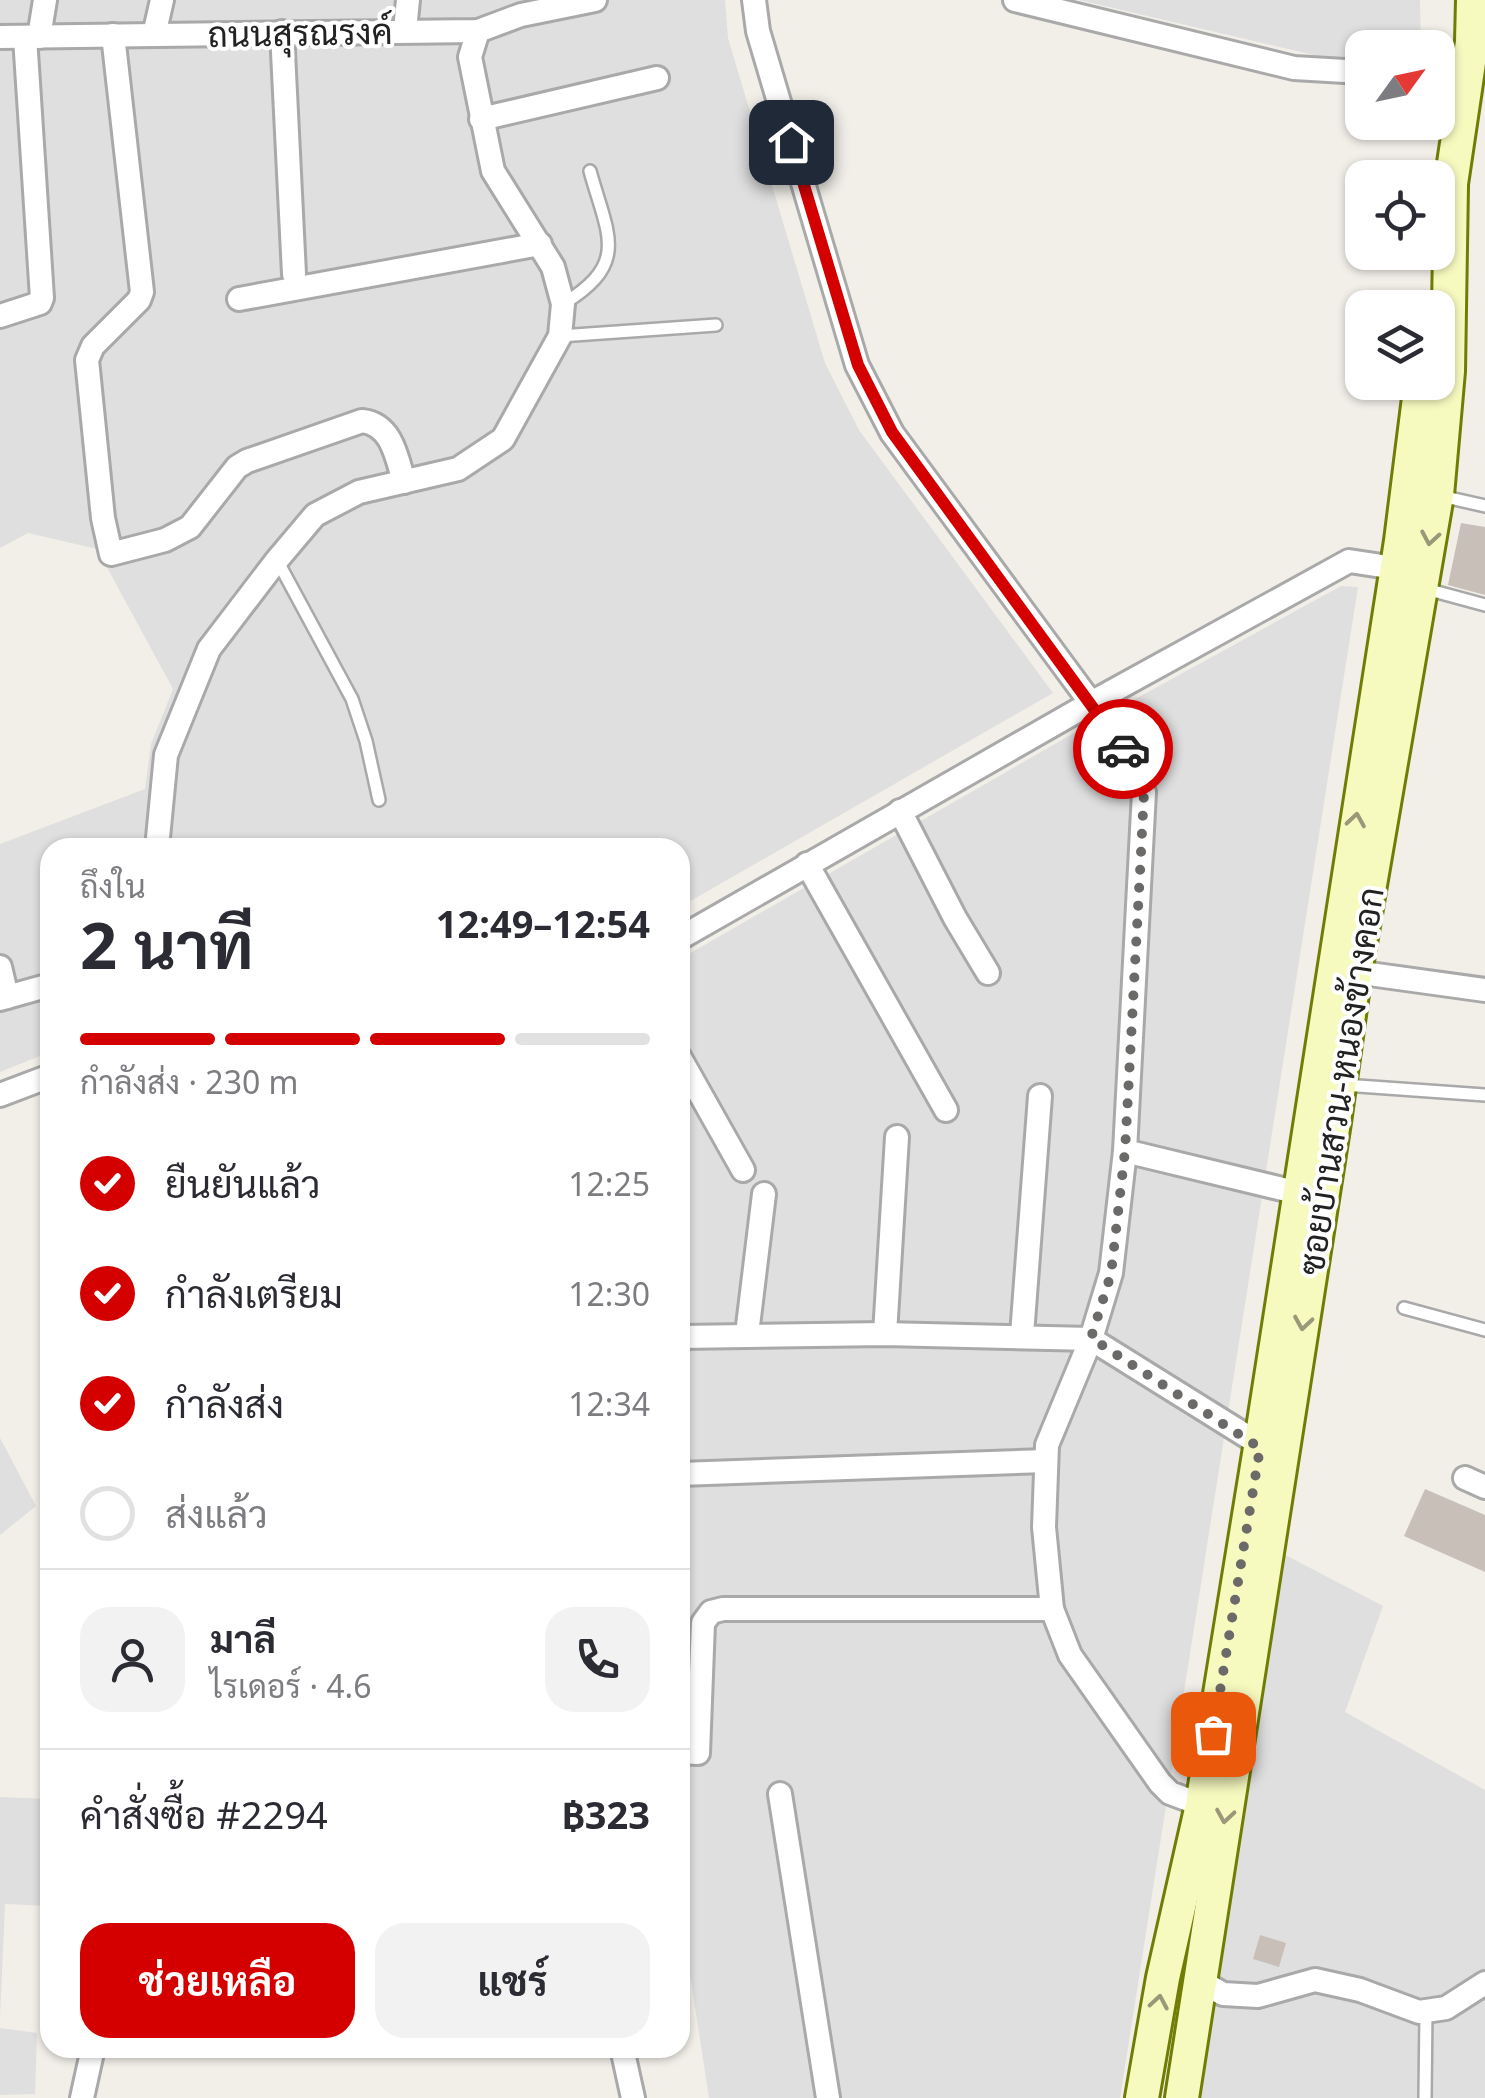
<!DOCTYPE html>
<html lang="th">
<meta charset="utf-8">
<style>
body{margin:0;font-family:"Noto Sans",Sarabun,sans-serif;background:#f2f2f3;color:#2b2b33;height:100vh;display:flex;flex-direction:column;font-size:38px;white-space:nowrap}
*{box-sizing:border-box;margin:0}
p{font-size:32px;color:#7c7c81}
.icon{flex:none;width:55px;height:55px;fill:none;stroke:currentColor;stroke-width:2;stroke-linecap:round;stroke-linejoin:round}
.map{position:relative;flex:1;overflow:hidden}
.details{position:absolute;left:40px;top:838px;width:650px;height:1220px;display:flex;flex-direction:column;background:#fff;border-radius:30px;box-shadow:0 2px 8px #0004}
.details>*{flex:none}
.needle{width:65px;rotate:57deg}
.tools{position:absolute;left:1345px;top:30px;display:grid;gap:20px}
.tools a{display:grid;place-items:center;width:110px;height:110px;border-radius:20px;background:#fff;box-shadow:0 2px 8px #0004;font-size:50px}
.pin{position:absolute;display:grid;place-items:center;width:85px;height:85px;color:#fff;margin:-42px;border-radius:20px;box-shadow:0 5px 15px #0006}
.courier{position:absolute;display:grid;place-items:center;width:100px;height:100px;margin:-50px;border:8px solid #d40000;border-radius:50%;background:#fff;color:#222;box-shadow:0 2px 12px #0007}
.overview em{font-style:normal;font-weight:700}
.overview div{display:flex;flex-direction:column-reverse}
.overview{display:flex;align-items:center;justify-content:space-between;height:170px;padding:0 40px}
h1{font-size:65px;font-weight:700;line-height:75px}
.bar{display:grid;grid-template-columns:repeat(4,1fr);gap:15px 10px;align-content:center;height:120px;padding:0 40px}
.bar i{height:12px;border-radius:8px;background:#e1e1e2}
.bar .selected{background:#d40000}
.bar p{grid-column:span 4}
.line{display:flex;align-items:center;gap:25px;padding:0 40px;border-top:2px solid #e1e1e2}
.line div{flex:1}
.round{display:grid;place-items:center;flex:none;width:105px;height:105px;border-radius:30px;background:#f2f2f3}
ol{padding:0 40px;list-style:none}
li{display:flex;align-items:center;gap:30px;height:110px}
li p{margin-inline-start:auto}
li .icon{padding:10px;border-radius:50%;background:#d40000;color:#fff;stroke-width:4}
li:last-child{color:#7c7c81}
li i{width:55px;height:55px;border:5px solid #e1e1e2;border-radius:50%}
.primary-button{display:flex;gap:20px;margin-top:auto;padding:20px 40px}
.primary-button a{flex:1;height:115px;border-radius:30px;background:#d40000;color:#fff;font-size:40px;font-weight:700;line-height:115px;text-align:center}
.primary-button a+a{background:#f2f2f3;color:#2b2b33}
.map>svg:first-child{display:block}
.residential{fill:#e0dfdf}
.building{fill:#c7bfb8}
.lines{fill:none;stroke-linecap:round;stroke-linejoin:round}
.lane-casing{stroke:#a9a9a9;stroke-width:16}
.street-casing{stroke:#a9a9a9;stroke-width:28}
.secondary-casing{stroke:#707d05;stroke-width:38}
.lane{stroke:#fff;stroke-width:11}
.street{stroke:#fff;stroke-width:22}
.secondary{stroke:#f7fabf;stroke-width:32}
.oneway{stroke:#979978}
.done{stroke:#6b6a68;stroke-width:10;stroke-dasharray:0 18}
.route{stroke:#d40000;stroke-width:12}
.labels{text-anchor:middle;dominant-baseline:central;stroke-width:8;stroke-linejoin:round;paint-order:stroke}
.street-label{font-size:35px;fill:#222;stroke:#fff}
</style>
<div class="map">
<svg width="1485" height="2098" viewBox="0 0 1485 2098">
<rect width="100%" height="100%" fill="#f2efe9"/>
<!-- residential -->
<g class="residential">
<polygon points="0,0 725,0 728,38 825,363 859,430 1053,693 680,907 680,848 50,848 50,1052 0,1072 0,844 145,789 151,744 173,689 97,549 28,533 0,548"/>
<polygon points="1079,0 1420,0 1421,47 1362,48 1362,55 1327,58"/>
<polygon points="1341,586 1358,587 1120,2098 709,2098 680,1909 680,959 1088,725"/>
<polygon points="0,1438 36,1506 0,1535"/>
<polygon points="1266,1545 1383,1606 1345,1712 1485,1790 1485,2098 1181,2098"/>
<polygon points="0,1797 50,1799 50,1906 5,1904 0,2018"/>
<polygon points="0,2028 37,2033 35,2094 0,2095"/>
</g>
<!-- building -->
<g class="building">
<polygon points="1461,523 1485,527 1485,595 1448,585"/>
<polygon points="1425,1489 1485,1515 1485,1572 1404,1536"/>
<polygon points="1260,1935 1286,1943 1279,1967 1253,1959"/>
</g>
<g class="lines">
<!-- lane casing -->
<g class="lane-casing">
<g id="lane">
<path d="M563,304C630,263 608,236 590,171"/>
<polyline points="560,336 716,325"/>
<polyline points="1441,496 1485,506"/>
<polyline points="277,560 352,699 366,741 379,800"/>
<polyline points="1426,589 1485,605"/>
<polyline points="1344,1085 1485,1095"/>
<polyline points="1404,1308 1485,1330"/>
<polyline points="1425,2098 1426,2011"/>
</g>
</g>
<!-- street casing -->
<g class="street-casing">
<g id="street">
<polyline points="754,0 758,31 857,365 892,433 1091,703 1134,765 1144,792 1125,1151 1111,1273 1091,1339 1047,1445 1044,1527 1052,1609 1070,1655 1160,1783 1170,1793 1202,1805"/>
<polyline points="1015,0 1294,68 1362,72"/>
<polyline points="405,30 408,0"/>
<polyline points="282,32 294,274"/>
<path d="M113,35L142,292L139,300L93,346L87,360L103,518L111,554L165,540L190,527L237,467L247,461L362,421C392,424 397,458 404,482"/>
<polyline points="154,35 162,0"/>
<polyline points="0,37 478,31 521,15 595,0"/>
<polyline points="39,37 45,0"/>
<polyline points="1438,62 1447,61"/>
<polyline points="481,119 657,78"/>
<polyline points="239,299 540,244"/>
<polyline points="0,316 40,303 42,298 25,37"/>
<polyline points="900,811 955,918 988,973"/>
<polyline points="157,848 166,755 209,649 277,560 315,515 359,492 458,469 503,439 560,336 563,304 553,267 493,171 470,57 478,31"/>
<polyline points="807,864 946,1110"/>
<polyline points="680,938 1091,703 1349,561 1395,568"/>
<polyline points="0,967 7,997"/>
<polyline points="1355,972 1485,990"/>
<polyline points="0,999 50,985"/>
<polyline points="680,1058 743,1170"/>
<polyline points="0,1095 50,1076"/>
<polyline points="1125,1151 1299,1193"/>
<polyline points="747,1334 764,1194"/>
<polyline points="885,1334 897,1137"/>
<polyline points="1022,1335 1040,1096"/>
<polyline points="680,1337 885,1334 1091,1339 1269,1450"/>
<polyline points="680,1474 1046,1461"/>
<polyline points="1465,1478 1485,1487"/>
<polyline points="680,1752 698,1753 703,1623 711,1612 723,1609 1052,1609"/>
<polyline points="780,1794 828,2098"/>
<polyline points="1202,1982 1223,1994 1258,1996 1315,1980 1360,1990 1419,2012 1446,2008 1485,1983"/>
<polyline points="622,2048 633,2098"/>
<polyline points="82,2098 93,2048"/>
</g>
</g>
<!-- secondary casing -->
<g class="secondary-casing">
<g id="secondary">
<polyline points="1448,204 1472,42 1473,0"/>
<polyline points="1142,2098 1163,1978 1202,1805 1260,1448 1401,541 1421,382"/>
<polyline points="1182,2098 1334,1122 1355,972 1437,495 1448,371 1451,185"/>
</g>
</g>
<!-- lane -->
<use href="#lane" class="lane"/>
<!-- street -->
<use href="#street" class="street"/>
<!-- secondary -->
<use href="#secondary" class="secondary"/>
</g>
<!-- one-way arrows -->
<defs><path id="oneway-chevron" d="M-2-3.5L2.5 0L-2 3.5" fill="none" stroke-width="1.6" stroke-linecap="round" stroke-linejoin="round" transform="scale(2.5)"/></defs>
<g class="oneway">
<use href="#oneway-chevron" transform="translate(1430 538) rotate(100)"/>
<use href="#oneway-chevron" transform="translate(1356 820) rotate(-81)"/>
<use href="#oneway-chevron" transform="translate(1303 1323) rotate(99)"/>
<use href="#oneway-chevron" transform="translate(1225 1816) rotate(99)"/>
<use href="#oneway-chevron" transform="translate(1159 2002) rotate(-80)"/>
</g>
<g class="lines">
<!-- done -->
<polyline class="done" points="1123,749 1134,765 1144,792 1140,872 1125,1151 1111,1274 1091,1338 1260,1448 1213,1734"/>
<!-- route -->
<polyline class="route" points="791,142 858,365 892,432 1123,749"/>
</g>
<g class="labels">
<!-- street labels -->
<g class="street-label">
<text transform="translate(300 32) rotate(-1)">ถนนสุรณรงค์</text>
<text transform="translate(1340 1081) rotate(-81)">ซอยบ้านสวน-หนองข้างคอก</text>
</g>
</g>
</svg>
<div class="tools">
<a><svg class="needle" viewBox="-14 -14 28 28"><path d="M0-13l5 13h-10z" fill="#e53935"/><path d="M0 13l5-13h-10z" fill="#7c7c81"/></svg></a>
<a><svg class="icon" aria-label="locate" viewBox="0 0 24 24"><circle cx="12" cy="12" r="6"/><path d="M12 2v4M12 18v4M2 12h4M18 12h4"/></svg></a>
<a><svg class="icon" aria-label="layers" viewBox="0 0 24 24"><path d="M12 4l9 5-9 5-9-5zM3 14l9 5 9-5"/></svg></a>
</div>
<div class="pin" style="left:1213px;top:1734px;background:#ea580c"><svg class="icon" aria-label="bag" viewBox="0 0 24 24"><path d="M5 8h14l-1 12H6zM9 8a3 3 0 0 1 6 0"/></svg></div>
<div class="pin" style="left:791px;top:142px;background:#1f2937"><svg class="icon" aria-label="home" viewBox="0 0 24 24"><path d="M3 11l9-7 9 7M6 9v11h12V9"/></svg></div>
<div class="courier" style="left:1123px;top:749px"><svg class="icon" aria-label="car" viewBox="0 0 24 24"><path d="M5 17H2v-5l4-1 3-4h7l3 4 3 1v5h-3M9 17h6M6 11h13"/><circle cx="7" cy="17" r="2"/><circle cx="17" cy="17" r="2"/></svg></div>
<section class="details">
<div class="overview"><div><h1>2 นาที</h1><p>ถึงใน</p></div><em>12:49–12:54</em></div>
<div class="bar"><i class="selected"></i><i class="selected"></i><i class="selected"></i><i></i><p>กำลังส่ง · 230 m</p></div>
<ol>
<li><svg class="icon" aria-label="check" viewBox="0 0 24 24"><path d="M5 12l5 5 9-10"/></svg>ยืนยันแล้ว<p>12:25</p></li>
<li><svg class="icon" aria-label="check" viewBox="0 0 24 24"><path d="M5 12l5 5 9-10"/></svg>กำลังเตรียม<p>12:30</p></li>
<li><svg class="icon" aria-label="check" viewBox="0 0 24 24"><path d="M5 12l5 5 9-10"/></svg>กำลังส่ง<p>12:34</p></li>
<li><i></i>ส่งแล้ว</li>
</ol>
<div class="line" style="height:180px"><a class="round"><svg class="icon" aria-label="person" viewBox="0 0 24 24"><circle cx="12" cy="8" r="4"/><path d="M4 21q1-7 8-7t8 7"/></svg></a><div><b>มาลี</b><p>ไรเดอร์ · 4.6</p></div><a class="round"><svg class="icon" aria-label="phone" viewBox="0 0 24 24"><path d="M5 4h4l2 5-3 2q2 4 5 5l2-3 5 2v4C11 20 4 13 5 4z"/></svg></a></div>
<div class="line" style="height:130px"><div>คำสั่งซื้อ #2294</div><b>฿323</b></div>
<div class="primary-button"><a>ช่วยเหลือ</a><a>แชร์</a></div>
</section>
</div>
